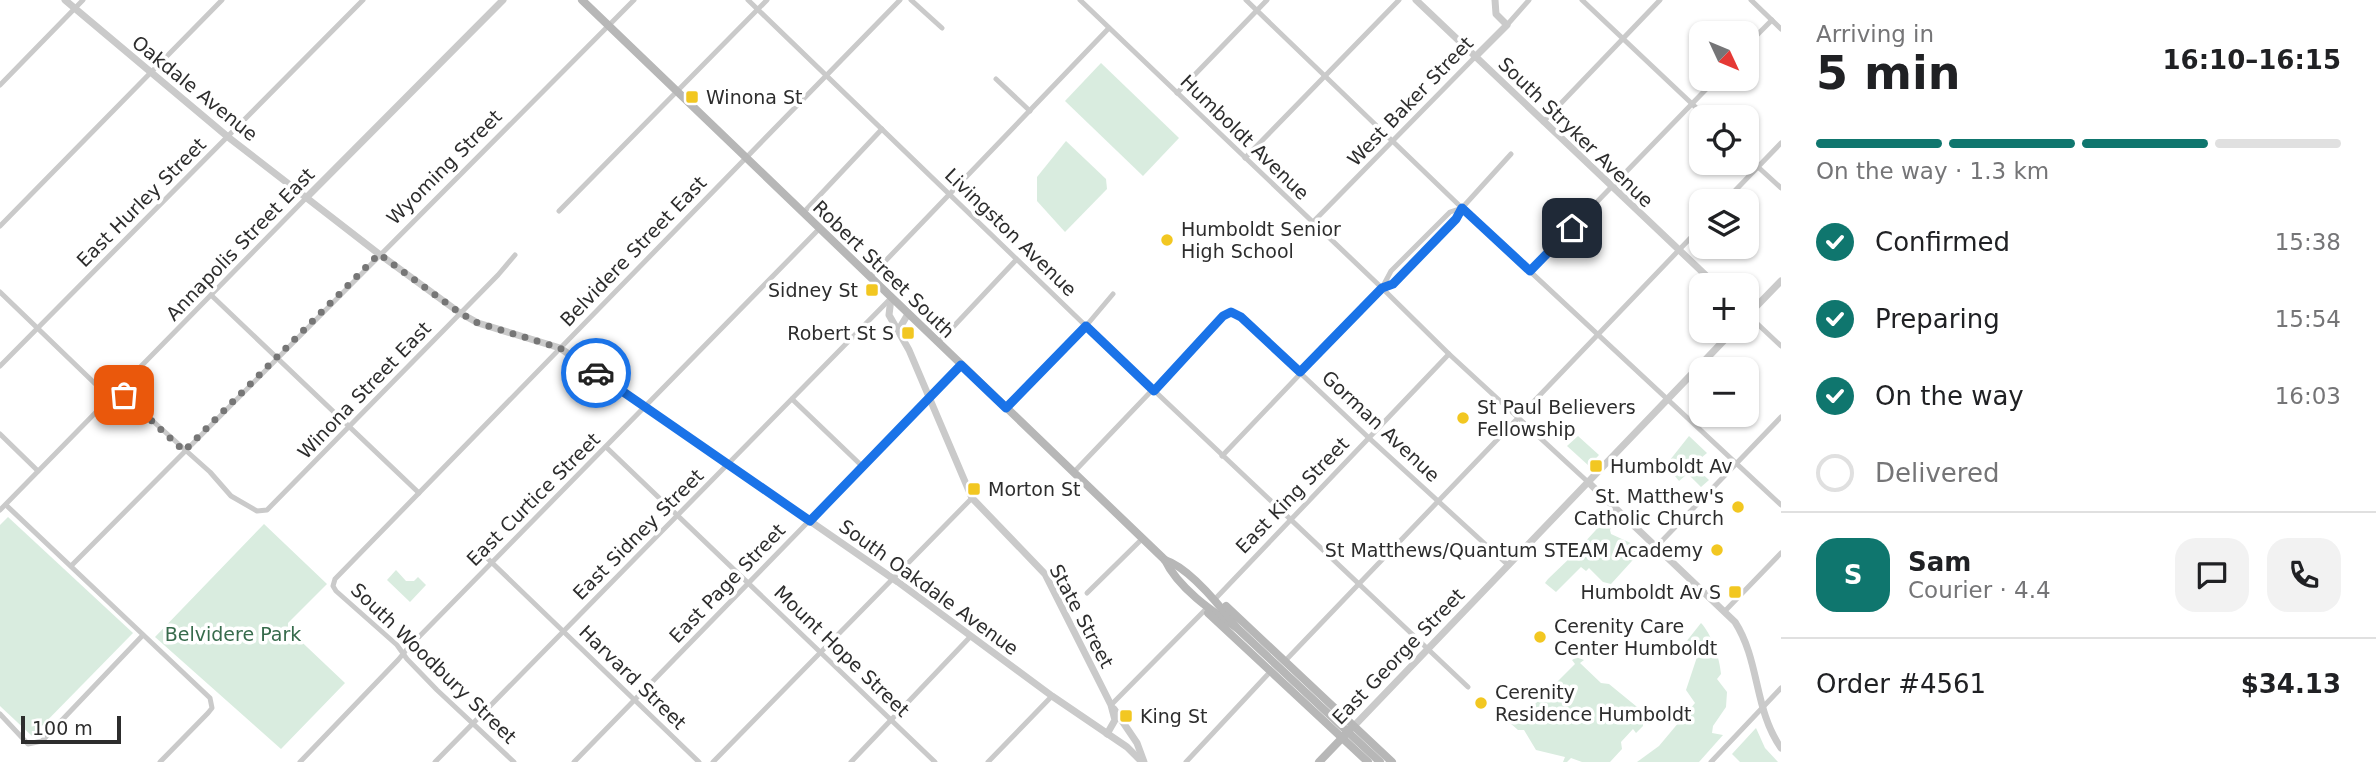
<!DOCTYPE html>
<meta charset="utf-8">
<style>
body{margin:0;font-family:"DejaVu Sans",sans-serif;background:#f2f2f2;color:#202124;height:100vh;display:flex;flex-direction:column;font-size:26px;white-space:nowrap}
*{box-sizing:border-box;margin:0}
p{font-size:23px;color:#757577}
.icon{flex:none;width:38px;height:38px;fill:none;stroke:currentColor;stroke-width:2;stroke-linecap:round;stroke-linejoin:round}
.map{position:relative;flex:1;overflow:hidden}
.drawer{display:flex;flex-direction:column;background:#fff;width:595px}
.drawer>*{flex:none}
.needle{width:46px;rotate:134deg}
.fabs{position:absolute;left:1689px;top:21px;display:grid;gap:14px}
.fabs a{display:grid;place-items:center;width:70px;height:70px;border-radius:14px;background:#fff;box-shadow:0 2px 5px #0004;font-size:35px}
.scale{position:absolute;left:21px;bottom:18px;width:100px;box-sizing:border-box;padding-left:7px;border:4px solid #2d2d2d;border-top:0;font-size:19px;line-height:24px;white-space:nowrap;color:#2d2d2d;-webkit-text-stroke:5px #fff;paint-order:stroke}
.pin{position:absolute;display:grid;place-items:center;width:60px;height:60px;color:#fff;margin:-30px;border-radius:14px;box-shadow:0 4px 10px #0006}
.courier{position:absolute;display:grid;place-items:center;width:70px;height:70px;margin:-35px;border:5px solid #1a73e8;border-radius:50%;background:#fff;color:#222;box-shadow:0 2px 9px #0007}
.overview em{font-style:normal;font-weight:700}
.overview div{display:flex;flex-direction:column-reverse}
.overview{display:flex;align-items:center;justify-content:space-between;height:119px;padding:0 35px}
h1{font-size:46px;font-weight:700;line-height:52px}
.bar{display:grid;grid-template-columns:repeat(4,1fr);gap:10px 7px;align-content:center;height:84px;padding:0 35px}
.bar i{height:9px;border-radius:5px;background:#e0e0e0}
.bar .selected{background:#0f766e}
.bar p{grid-column:span 4}
.line{display:flex;align-items:center;gap:18px;padding:0 35px;border-top:2px solid #e0e0e0}
.line div{flex:1}
.round{display:grid;place-items:center;flex:none;width:74px;height:74px;border-radius:21px;background:#f2f2f2}
ol{padding:0 35px;list-style:none}
li{display:flex;align-items:center;gap:21px;height:77px}
li p{margin-inline-start:auto}
li .icon{padding:7px;border-radius:50%;background:#0f766e;color:#fff;stroke-width:4}
li:last-child{color:#757577}
li i{width:38px;height:38px;border:4px solid #e0e0e0;border-radius:50%}
main{display:flex;flex:1;min-height:0}
.map>svg:first-child{display:block}
.green{fill:#d9ecdf}
.lines{fill:none;stroke-linecap:round;stroke-linejoin:round}
.minor{stroke:#cacaca;stroke-width:5}
.tertiary{stroke:#cacaca;stroke-width:7}
.secondary{stroke:#b7b7b7;stroke-width:8}
.secondary-bridge{stroke:#b7b7b7;stroke-width:8}
.done{stroke:#767676;stroke-width:7;stroke-dasharray:0 12.6}
.route{stroke:#1a73e8;stroke-width:9}
.poi-dot{fill:#f2c721;stroke:#fff;stroke-width:2.5}
.labels{text-anchor:middle;dominant-baseline:central;stroke-width:7;stroke-linejoin:round;paint-order:stroke}
.street-label{font-size:19px;fill:#2d2d2d;stroke:#fff}
.poi-label{font-size:19px;fill:#2d2d2d;stroke:#fff;text-anchor:start}
.park-label{font-size:19px;fill:#376b4c;stroke:#fff}
</style>
<main>
<div class="map">
<svg width="1781" height="762" viewBox="0 0 1781 762">
<rect width="100%" height="100%" fill="#fff"/>
<!-- green -->
<g class="green">
<polygon points="1101,63 1179,138 1143,176 1065,101"/>
<polygon points="1066,141 1106,179 1107,189 1065,232 1037,201 1037,177"/>
<polygon points="1578,436 1599,455 1589,466 1567,446"/>
<polygon points="1689,436 1707,453 1696,462 1699,465 1698,470 1709,480 1701,487 1689,475 1686,475 1679,481 1666,465"/>
<polygon points="8,517 133,633 32,736 0,706 0,525"/>
<polygon points="1606,519 1613,524 1610,530 1611,534 1635,545 1641,551 1611,584 1603,582 1589,568 1586,571 1581,567 1556,592 1545,583 1548,579 1572,556"/>
<polygon points="264,524 327,584 288,623 288,629 345,683 281,749 155,637"/>
<polygon points="396,570 406,581 414,581 418,577 426,585 410,602 387,580"/>
<path d="M1701,623C1711,633 1720,659 1721,674L1717,679L1727,692L1726,707L1713,726L1712,733L1723,735L1699,762H1637L1659,746L1695,703L1686,690L1698,654L1690,646L1686,651L1682,647Z"/>
<polygon points="1577,657 1584,660 1580,663 1601,683 1609,684 1642,711 1643,726 1636,733 1633,729 1621,742 1622,749 1610,762 1582,762 1571,758 1567,762 1563,762 1565,757 1536,750 1524,730 1518,730 1510,723 1513,720 1516,723 1575,664 1572,660"/>
<polygon points="1756,728 1765,748 1778,762 1740,762 1732,754"/>
</g>
<g class="lines">
<!-- minor -->
<g class="minor">
<polyline points="748,0 1089,329 1468,687"/>
<polyline points="911,0 942,28"/>
<polyline points="1080,0 1382,288 1449,354 1588,482"/>
<polyline points="1246,0 1462,208 1781,505"/>
<polyline points="1582,0 1706,117"/>
<polyline points="1751,0 1781,29"/>
<polyline points="1507,25 1529,0"/>
<polyline points="1746,46 1772,20"/>
<polyline points="996,79 1030,111"/>
<polyline points="0,85 83,0"/>
<polyline points="1177,93 1267,0"/>
<polyline points="1543,122 1660,0"/>
<polyline points="1746,156 1781,188"/>
<polyline points="1245,158 1399,0"/>
<polyline points="1725,201 1781,143"/>
<polyline points="559,211 767,0"/>
<polyline points="803,213 882,129"/>
<polyline points="1312,223 1475,57"/>
<polyline points="0,226 222,0"/>
<polyline points="1530,271 1716,79"/>
<polyline points="870,277 1109,28"/>
<polyline points="1382,288 1393,284 1456,219 1462,208 1511,154"/>
<polyline points="0,292 110,398"/>
<polyline points="211,295 419,493"/>
<polyline points="1748,315 1781,346"/>
<polyline points="938,343 1016,260"/>
<polyline points="0,366 363,0"/>
<polyline points="118,390 210,472 231,496 257,511 267,510 498,275 515,255"/>
<polyline points="792,399 863,467"/>
<polyline points="1006,408 1086,326 1113,294"/>
<polyline points="0,434 38,471"/>
<polyline points="606,447 935,762"/>
<polyline points="1222,456 1382,288 1391,271 1450,212 1462,208"/>
<polyline points="1073,473 1223,316 1231,312 1241,317 1369,438 1508,565"/>
<polyline points="6,505 210,698 212,708 208,713 160,762"/>
<polyline points="0,510 307,197"/>
<polyline points="1657,546 1781,417"/>
<polyline points="485,556 699,762"/>
<polyline points="71,566 634,0"/>
<polyline points="1087,593 1143,538"/>
<polyline points="1217,597 1449,354"/>
<polyline points="1725,611 1781,553"/>
<polyline points="1285,661 1701,227"/>
<polyline points="1111,705 1205,610"/>
<polyline points="0,714 28,744 42,741 143,635"/>
<polyline points="300,762 398,660 408,648 819,229"/>
<polyline points="435,762 891,298"/>
<polyline points="514,762 437,690 407,659 397,645 336,591 333,586 335,579 900,0"/>
<polyline points="574,762 961,365"/>
<polyline points="713,762 972,498"/>
<polyline points="851,762 971,636"/>
<polyline points="988,762 1052,696"/>
<polyline points="1186,762 1270,672"/>
<polyline points="1711,762 1781,688"/>
</g>
<!-- tertiary -->
<g class="tertiary">
<polyline points="65,0 228,137 379,254 460,313 478,323 560,348 898,582 1052,696 1127,747 1142,762"/>
<polyline points="1416,0 1716,285"/>
<polyline points="1475,57 1507,25 1496,14 1495,0"/>
<polyline points="307,197 503,0"/>
<polyline points="891,298 889,315 909,350 972,498 1045,574 1111,705 1115,720 1107,734"/>
<polyline points="1746,317 1781,281"/>
<polyline points="899,329 908,314"/>
<path d="M1588,482L1735,622C1760,661 1754,710 1781,748"/>
<polyline points="1114,709 1137,743 1144,762"/>
<polyline points="1354,726 1733,331"/>
</g>
<!-- secondary -->
<g class="secondary">
<path d="M582,0L1165,560C1178,588 1212,611 1237,628"/>
<path d="M1165,560C1190,568 1221,607 1237,628L1380,762"/>
<polyline points="1226,606 1392,762"/>
<polyline points="1208,613 1368,762"/>
<polyline points="1319,762 1343,737"/>
</g>
<!-- secondary-bridge -->
<polyline class="secondary-bridge" points="1343,737 1352,727"/>
</g>
<g class="lines">
<!-- done -->
<polyline class="done" points="124,395 184,451 379,254 460,313 478,323 560,348 596,373"/>
<!-- route -->
<polyline class="route" points="596,373 810,521 961,365 1006,408 1086,326 1154,391 1223,316 1231,312 1241,317 1300,372 1382,288 1393,284 1456,219 1462,208 1530,271 1572,228"/>
</g>
<!-- markers -->
<g class="poi-dot">
<rect x="685" y="90" width="14" height="14" rx="3.5"/>
<circle cx="1167" cy="240" r="7"/>
<rect x="865" y="283" width="14" height="14" rx="3.5"/>
<rect x="901" y="326" width="14" height="14" rx="3.5"/>
<circle cx="1463" cy="418" r="7"/>
<rect x="1589" y="459" width="14" height="14" rx="3.5"/>
<rect x="967" y="482" width="14" height="14" rx="3.5"/>
<circle cx="1738" cy="507" r="7"/>
<circle cx="1717" cy="550" r="7"/>
<rect x="1728" y="585" width="14" height="14" rx="3.5"/>
<circle cx="1540" cy="637" r="7"/>
<circle cx="1481" cy="703" r="7"/>
<rect x="1119" y="709" width="14" height="14" rx="3.5"/>
</g>
<g class="labels">
<!-- street labels -->
<g class="street-label">
<text transform="translate(195 88) rotate(39)">Oakdale Avenue</text>
<text transform="translate(1410 101) rotate(-46)">West Baker Street</text>
<text transform="translate(1576 132) rotate(44)">South Stryker Avenue</text>
<text transform="translate(1245 137) rotate(44)">Humboldt Avenue</text>
<text transform="translate(444 167) rotate(-45)">Wyoming Street</text>
<text transform="translate(141 202) rotate(-45)">East Hurley Street</text>
<text transform="translate(1011 232) rotate(44)">Livingston Avenue</text>
<text transform="translate(240 244) rotate(-46)">Annapolis Street East</text>
<text transform="translate(633 251) rotate(-46)">Belvidere Street East</text>
<text transform="translate(884 269) rotate(44)">Robert Street South</text>
<text transform="translate(364 390) rotate(-46)">Winona Street East</text>
<text transform="translate(1381 426) rotate(43)">Gorman Avenue</text>
<text transform="translate(1292 495) rotate(-46)">East King Street</text>
<text transform="translate(533 499) rotate(-45)">East Curtice Street</text>
<text transform="translate(638 534) rotate(-45)">East Sidney Street</text>
<text transform="translate(727 583) rotate(-46)">East Page Street</text>
<text transform="translate(929 587) rotate(36)">South Oakdale Avenue</text>
<text transform="translate(1082 616) rotate(62)">State Street</text>
<text transform="translate(842 651) rotate(44)">Mount Hope Street</text>
<text transform="translate(1398 656) rotate(-46)">East George Street</text>
<text transform="translate(434 663) rotate(44)">South Woodbury Street</text>
<text transform="translate(633 677) rotate(44)">Harvard Street</text>
</g>
<!-- poi labels -->
<g class="poi-label">
<text x="706" y="97">Winona St</text>
<text x="1181" y="229">Humboldt Senior<tspan x="1181" dy="22">High School</tspan></text>
<text x="858" y="290" text-anchor="end">Sidney St</text>
<text x="894" y="333" text-anchor="end">Robert St S</text>
<text x="1477" y="407">St Paul Believers<tspan x="1477" dy="22">Fellowship</tspan></text>
<text x="1610" y="466">Humboldt Av</text>
<text x="988" y="489">Morton St</text>
<text x="1724" y="496" text-anchor="end">St. Matthew's<tspan x="1724" dy="22">Catholic Church</tspan></text>
<text x="1703" y="550" text-anchor="end">St Matthews/Quantum STEAM Academy</text>
<text x="1721" y="592" text-anchor="end">Humboldt Av S</text>
<text x="1554" y="626">Cerenity Care<tspan x="1554" dy="22">Center Humboldt</tspan></text>
<text x="1495" y="692">Cerenity<tspan x="1495" dy="22">Residence Humboldt</tspan></text>
<text x="1140" y="716">King St</text>
</g>
<!-- park labels -->
<g class="park-label">
<text x="233" y="634">Belvidere Park</text>
</g>
</g>
</svg>
<div class="fabs">
<a><svg class="needle" viewBox="-14 -14 28 28"><path d="M0-13l5 13h-10z" fill="#e53935"/><path d="M0 13l5-13h-10z" fill="#757577"/></svg></a>
<a><svg class="icon" aria-label="locate" viewBox="0 0 24 24"><circle cx="12" cy="12" r="6"/><path d="M12 2v4M12 18v4M2 12h4M18 12h4"/></svg></a>
<a><svg class="icon" aria-label="layers" viewBox="0 0 24 24"><path d="M12 4l9 5-9 5-9-5zM3 14l9 5 9-5"/></svg></a>
<a>+</a>
<a>−</a>
</div>
<div class="scale">100 m</div>
<div class="pin" style="left:124px;top:395px;background:#ea580c"><svg class="icon" aria-label="bag" viewBox="0 0 24 24"><path d="M5 8h14l-1 12H6zM9 8a3 3 0 0 1 6 0"/></svg></div>
<div class="pin" style="left:1572px;top:228px;background:#1f2937"><svg class="icon" aria-label="home" viewBox="0 0 24 24"><path d="M3 11l9-7 9 7M6 9v11h12V9"/></svg></div>
<div class="courier" style="left:596px;top:373px"><svg class="icon" aria-label="car" viewBox="0 0 24 24"><path d="M5 17H2v-5l4-1 3-4h7l3 4 3 1v5h-3M9 17h6M6 11h13"/><circle cx="7" cy="17" r="2"/><circle cx="17" cy="17" r="2"/></svg></div>
</div>
<section class="drawer">
<div class="overview"><div><h1>5 min</h1><p>Arriving in</p></div><em>16:10–16:15</em></div>
<div class="bar"><i class="selected"></i><i class="selected"></i><i class="selected"></i><i></i><p>On the way · 1.3 km</p></div>
<ol>
<li><svg class="icon" aria-label="check" viewBox="0 0 24 24"><path d="M5 12l5 5 9-10"/></svg>Confirmed<p>15:38</p></li>
<li><svg class="icon" aria-label="check" viewBox="0 0 24 24"><path d="M5 12l5 5 9-10"/></svg>Preparing<p>15:54</p></li>
<li><svg class="icon" aria-label="check" viewBox="0 0 24 24"><path d="M5 12l5 5 9-10"/></svg>On the way<p>16:03</p></li>
<li><i></i>Delivered</li>
</ol>
<div class="line" style="height:126px"><b class="round" style="background:#0f766e;color:#fff">S</b><div><b>Sam</b><p>Courier · 4.4</p></div><a class="round"><svg class="icon" aria-label="chat" viewBox="0 0 24 24"><path d="M4 5h16v11H9l-5 4z"/></svg></a><a class="round"><svg class="icon" aria-label="phone" viewBox="0 0 24 24"><path d="M5 4h4l2 5-3 2q2 4 5 5l2-3 5 2v4C11 20 4 13 5 4z"/></svg></a></div>
<div class="line" style="height:91px"><div>Order #4561</div><b>$34.13</b></div>
</section>
</main>
